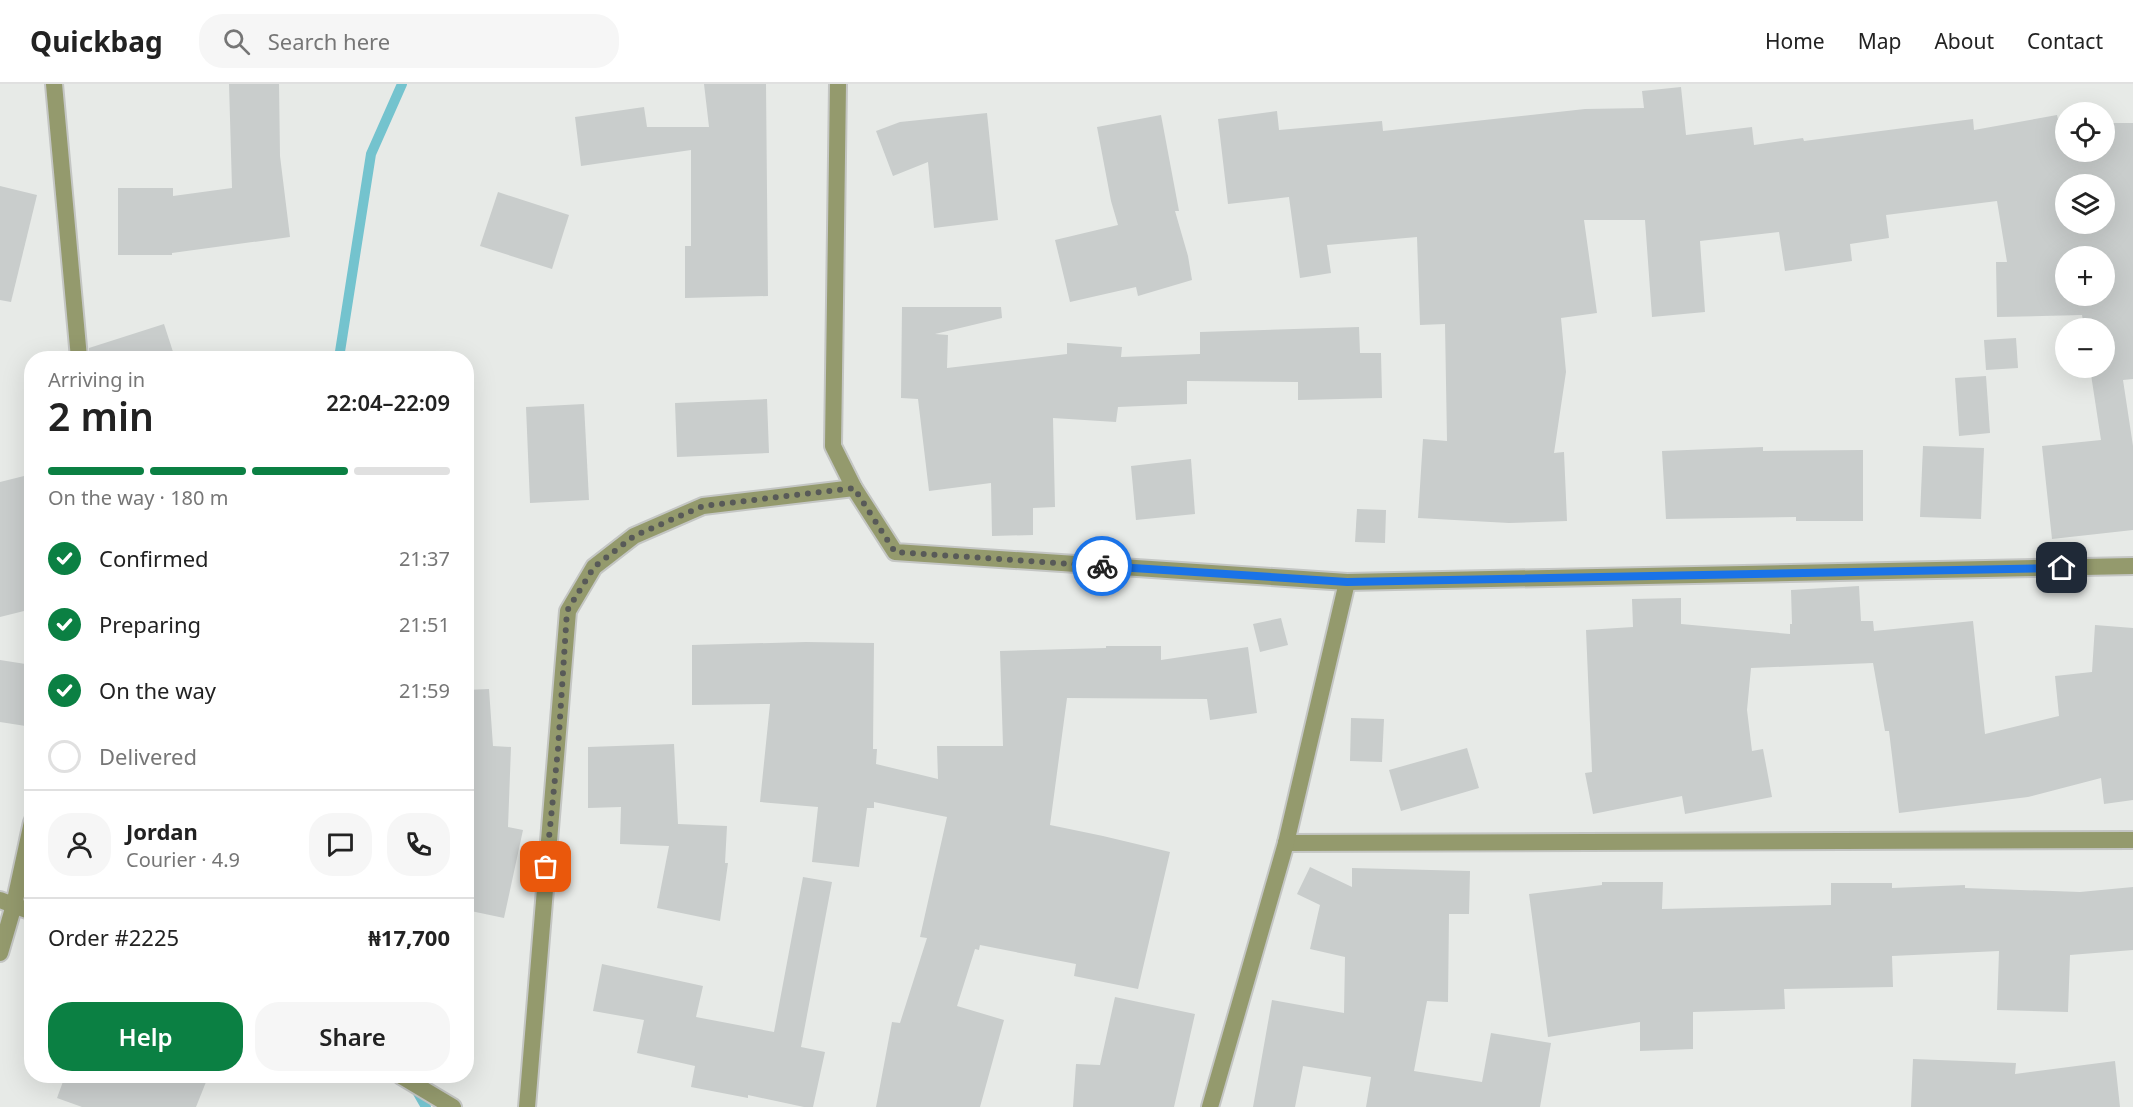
<!DOCTYPE html>
<meta charset="utf-8">
<style>
body{margin:0;font-family:"Noto Sans",sans-serif;background:#f6f6f6;color:#222;height:100vh;display:flex;flex-direction:column;font-size:22px;white-space:nowrap}
*{box-sizing:border-box;margin:0}
p{font-size:20px;color:#767676}
.icon{flex:none;width:33px;height:33px;fill:none;stroke:currentColor;stroke-width:2;stroke-linecap:round;stroke-linejoin:round}
.map{position:relative;flex:1;overflow:hidden}
.details{position:absolute;left:24px;top:267px;width:450px;height:732px;display:flex;flex-direction:column;background:#fff;border-radius:24px;box-shadow:0 6px 24px #0002}
.details>*{flex:none}
.fabs{position:absolute;left:2055px;top:18px;display:grid;gap:12px}
.fabs a{display:grid;place-items:center;width:60px;height:60px;border-radius:50%;background:#fff;box-shadow:0 6px 24px #0002;font-size:30px}
.pin{position:absolute;display:grid;place-items:center;width:51px;height:51px;color:#fff;margin:-26px;border-radius:12px;box-shadow:0 3px 9px #0006}
.courier{position:absolute;display:grid;place-items:center;width:60px;height:60px;margin:-30px;border:4px solid #1a73e8;border-radius:50%;background:#fff;color:#222;box-shadow:0 2px 8px #0007}
.head em{font-style:normal;font-weight:600}
.head div{display:flex;flex-direction:column-reverse}
.head{display:flex;align-items:center;justify-content:space-between;height:102px;padding:0 24px}
h1{font-size:39px;font-weight:600;line-height:45px}
.bar{display:grid;grid-template-columns:repeat(4,1fr);gap:9px 6px;align-content:center;height:72px;padding:0 24px}
.bar i{height:8px;border-radius:4px;background:#e0e0e0}
.bar .on{background:#0b8043}
.bar p{grid-column:span 4}
.line{display:flex;align-items:center;gap:15px;padding:0 24px;border-top:2px solid #e0e0e0}
.line div{flex:1}
.round{display:grid;place-items:center;flex:none;width:63px;height:63px;border-radius:24px;background:#f6f6f6}
ol{padding:0 24px;list-style:none}
li{display:flex;align-items:center;gap:18px;height:66px}
li p{margin-inline-start:auto}
li .icon{padding:6px;border-radius:50%;background:#0b8043;color:#fff;stroke-width:4}
li:last-child{color:#767676}
li i{width:33px;height:33px;border:3px solid #e0e0e0;border-radius:50%}
.button{display:flex;gap:12px;margin-top:auto;padding:12px 24px}
.button a{flex:1;height:69px;border-radius:24px;background:#0b8043;color:#fff;font-size:24px;font-weight:600;line-height:69px;text-align:center}
.button a+a{background:#f6f6f6;color:#222}
header{display:flex;align-items:center;gap:36px;box-sizing:border-box;height:84px;padding:0 30px;background:#fff;border-bottom:2px solid #e0e0e0}
header strong{font-size:28px}
nav{display:flex;gap:33px;margin-inline-start:auto;font-size:21px}
.search{width:420px;height:54px;background:#f6f6f6;display:flex;align-items:center;gap:15px;box-sizing:border-box;padding:0 21px;border-radius:24px;color:#767676;font-size:22px}
.map>svg:first-child{display:block}
.lines{fill:none;stroke-linecap:round;stroke-linejoin:round}
.stream{stroke:#74c3ce;stroke-width:10}
.building{fill:#c9cdcc;fill-rule:evenodd}
.minor-casing{stroke:#c4c6c4;stroke-width:20}
.minor{stroke:#949a6d;stroke-width:16}
.done{stroke:#585a58;stroke-width:6;stroke-dasharray:0 10.8}
.route{stroke:#1a73e8;stroke-width:8}
</style>
<header>
<strong>Quickbag</strong>
<div class="search"><svg class="icon" aria-label="search" viewBox="0 0 24 24"><circle cx="10" cy="10" r="6"/><path d="M15 15l6 6"/></svg>Search here</div>
<nav><a>Home</a><a>Map</a><a>About</a><a>Contact</a></nav>
</header>
<div class="map">
<svg width="2133" height="1023" viewBox="0 0 2133 1023">
<rect width="100%" height="100%" fill="#e7eae7"/>
<g class="lines">
<!-- stream -->
<g class="stream">
<polyline points="339,274 371,70 402,0"/>
<polyline points="414,1002 426,1023"/>
</g>
</g>
<!-- building -->
<g class="building">
<polygon points="229,0 279,0 280,72 290,153 172,169 172,171 118,171 118,104 173,104 173,112 232,104"/>
<polygon points="704,0 766,0 768,212 685,214 685,162 691,162 691,66 581,82 575,33 644,23 647,43 709,43"/>
<path d="M1681,3L1686,51L1752,43L1754,61L1803,54L1804,57L1973,35L1974,46L2057,31L2059,40H2066V68H2104V39H2133V295L2123,296L2133,362V446L2052,455L2042,362L2101,356L2090,284H2104V244H2084L2082,231L1997,233L1996,178H2007L1997,117L1886,131L1889,154L1850,160L1852,177L1785,187L1779,148L1700,157L1705,228L1652,233L1645,136H1584L1597,229L1561,234L1566,288L1554,369L1564,368L1567,437L1509,439L1418,434L1423,355L1447,357L1445,240L1420,241L1417,153L1327,161L1331,189L1300,194L1289,113L1228,120L1218,35L1277,27L1279,46L1382,37L1383,47L1585,25L1644,24L1642,7ZM2066,100H2104V140H2066ZM2066,172H2104V212H2066Z"/>
<polygon points="987,29 998,136 934,144 928,78 893,92 876,47 900,38"/>
<polygon points="1161,31 1179,127 1175,127 1188,172 1192,196 1138,212 1136,203 1070,218 1055,156 1118,141 1111,117 1097,43"/>
<polygon points="0,102 37,111 11,218 0,216"/>
<polygon points="498,108 569,131 552,185 480,162"/>
<polygon points="902,223 1001,223 1002,234 935,250 948,251 947,284 1067,270 1067,259 1122,263 1121,273 1200,270 1200,248 1359,243 1360,269 1381,269 1382,314 1298,316 1298,298 1187,297 1187,320 1118,323 1116,338 1053,334 1055,423 1033,424 1033,451 992,452 991,399 929,407 918,315 901,314"/>
<polygon points="164,240 175,274 89,274 89,264"/>
<polygon points="2016,254 2018,284 1986,286 1984,256"/>
<polygon points="1986,292 1990,349 1959,352 1955,294"/>
<polygon points="767,315 769,369 677,373 675,319"/>
<polygon points="584,320 589,416 530,419 526,323"/>
<polygon points="1923,362 1984,364 1981,435 1920,433"/>
<polygon points="1763,363 1763,367 1863,366 1863,437 1796,437 1796,433 1666,435 1662,367"/>
<polygon points="1191,375 1195,430 1136,436 1131,382"/>
<polygon points="32,390 32,525 0,533 0,398"/>
<polygon points="1357,425 1386,426 1385,459 1355,458"/>
<polygon points="1859,502 1861,537 1873,537 1874,547 1973,537 1985,650 2059,632 2055,592 2092,588 2095,541 2133,544 2133,716 2104,720 2101,694 2028,713 1899,729 1889,647 1885,647 1873,579 1751,584 1747,626 1752,667 1763,665 1772,713 1685,730 1682,712 1593,730 1585,689 1592,688 1586,546 1633,543 1632,515 1681,514 1681,540 1790,550 1790,540 1792,540 1791,506"/>
<polygon points="1281,534 1288,561 1260,568 1253,540"/>
<polygon points="806,558 874,559 873,665 877,665 876,680 938,695 937,662 1003,662 1000,567 1106,564 1106,562 1161,562 1161,576 1248,563 1257,629 1210,636 1207,615 1067,614 1050,741 1103,752 1170,768 1138,905 1074,892 1076,880 980,861 979,866 975,865 957,922 1004,936 980,1023 876,1023 892,938 900,939 927,854 920,853 947,733 874,718 874,724 867,724 859,783 812,778 818,723 760,718 770,620 692,621 692,561"/>
<polygon points="0,576 32,581 32,643 0,638"/>
<polygon points="489,605 493,662 511,663 508,743 523,746 504,834 466,826 466,606"/>
<polygon points="1351,634 1384,635 1382,678 1350,677"/>
<polygon points="674,660 678,740 727,742 725,779 728,779 720,837 657,824 669,762 620,760 621,723 588,724 588,663"/>
<polygon points="1467,664 1479,704 1401,727 1389,686"/>
<polygon points="1310,783 1352,803 1352,784 1470,787 1469,830 1449,830 1448,918 1427,917 1414,987 1482,998 1491,949 1551,959 1540,1023 1366,1023 1371,993 1303,982 1295,1023 1253,1023 1272,916 1344,929 1345,873 1310,865 1320,821 1297,810"/>
<polygon points="803,793 832,798 801,963 825,968 813,1023 804,1023 748,1011 748,1014 691,1003 695,982 637,969 644,936 593,927 602,880 703,902 696,933 774,948"/>
<polygon points="1602,798 1663,798 1662,825 1831,821 1831,799 1892,799 1892,804 1965,801 1965,804 2080,808 2133,803 2133,866 2070,871 2068,928 1997,926 1999,867 1892,872 1893,903 1784,905 1785,925 1693,928 1693,965 1640,967 1640,938 1548,953 1529,810 1602,801"/>
<polygon points="1115,913 1195,930 1174,1023 1073,1023 1076,980 1100,981"/>
<polygon points="1913,975 2016,979 2015,990 2115,977 2120,1023 1911,1023"/>
<polygon points="65,992 189,992 206,998 196,1023 82,1023 57,1014"/>
</g>
<g class="lines">
<!-- minor casing -->
<g class="minor-casing">
<g id="minor">
<polyline points="54,0 79,274"/>
<polyline points="838,0 833,362 854,404 895,468 1347,498 2133,482"/>
<polyline points="1286,759 2133,756"/>
<polyline points="0,816 32,828"/>
<polyline points="0,869 14,821 32,738"/>
<polyline points="401,992 453,1023"/>
<polyline points="527,1023 568,527 594,483 634,452 703,422 854,404"/>
<polyline points="1210,1023 1286,759 1347,498"/>
</g>
</g>
<!-- minor -->
<use href="#minor" class="minor"/>
</g>
<g class="lines">
<!-- done -->
<polyline class="done" points="546,783 558,665 567,527 594,483 634,452 703,422 854,404 895,468 1102,482"/>
<!-- route -->
<polyline class="route" points="1102,482 1347,498 2062,484"/>
</g>
</svg>
<div class="fabs">
<a><svg class="icon" aria-label="locate" viewBox="0 0 24 24"><circle cx="12" cy="12" r="6"/><path d="M12 2v4M12 18v4M2 12h4M18 12h4"/></svg></a>
<a><svg class="icon" aria-label="layers" viewBox="0 0 24 24"><path d="M12 4l9 5-9 5-9-5zM3 14l9 5 9-5"/></svg></a>
<a>+</a>
<a>−</a>
</div>
<div class="pin" style="left:546px;top:783px;background:#ea580c"><svg class="icon" aria-label="bag" viewBox="0 0 24 24"><path d="M5 8h14l-1 12H6zM9 8a3 3 0 0 1 6 0"/></svg></div>
<div class="pin" style="left:2062px;top:484px;background:#1f2937"><svg class="icon" aria-label="home" viewBox="0 0 24 24"><path d="M3 11l9-7 9 7M6 9v11h12V9"/></svg></div>
<div class="courier" style="left:1102px;top:482px"><svg class="icon" aria-label="bike" viewBox="0 0 24 24"><circle cx="6" cy="16" r="4"/><circle cx="18" cy="16" r="4"/><path d="M6 16l4-8h5l3 8M10 8l3 8H6M13 5h3"/></svg></div>
<section class="details">
<div class="head"><div><h1>2 min</h1><p>Arriving in</p></div><em>22:04–22:09</em></div>
<div class="bar"><i class="on"></i><i class="on"></i><i class="on"></i><i></i><p>On the way · 180 m</p></div>
<ol>
<li><svg class="icon" aria-label="check" viewBox="0 0 24 24"><path d="M5 12l5 5 9-10"/></svg>Confirmed<p>21:37</p></li>
<li><svg class="icon" aria-label="check" viewBox="0 0 24 24"><path d="M5 12l5 5 9-10"/></svg>Preparing<p>21:51</p></li>
<li><svg class="icon" aria-label="check" viewBox="0 0 24 24"><path d="M5 12l5 5 9-10"/></svg>On the way<p>21:59</p></li>
<li><i></i>Delivered</li>
</ol>
<div class="line" style="height:108px"><a class="round"><svg class="icon" aria-label="person" viewBox="0 0 24 24"><circle cx="12" cy="8" r="4"/><path d="M4 21q1-7 8-7t8 7"/></svg></a><div><b>Jordan</b><p>Courier · 4.9</p></div><a class="round"><svg class="icon" aria-label="chat" viewBox="0 0 24 24"><path d="M4 5h16v11H9l-5 4z"/></svg></a><a class="round"><svg class="icon" aria-label="phone" viewBox="0 0 24 24"><path d="M5 4h4l2 5-3 2q2 4 5 5l2-3 5 2v4C11 20 4 13 5 4z"/></svg></a></div>
<div class="line" style="height:78px"><div>Order #2225</div><b>₦17,700</b></div>
<div class="button"><a>Help</a><a>Share</a></div>
</section>
</div>
